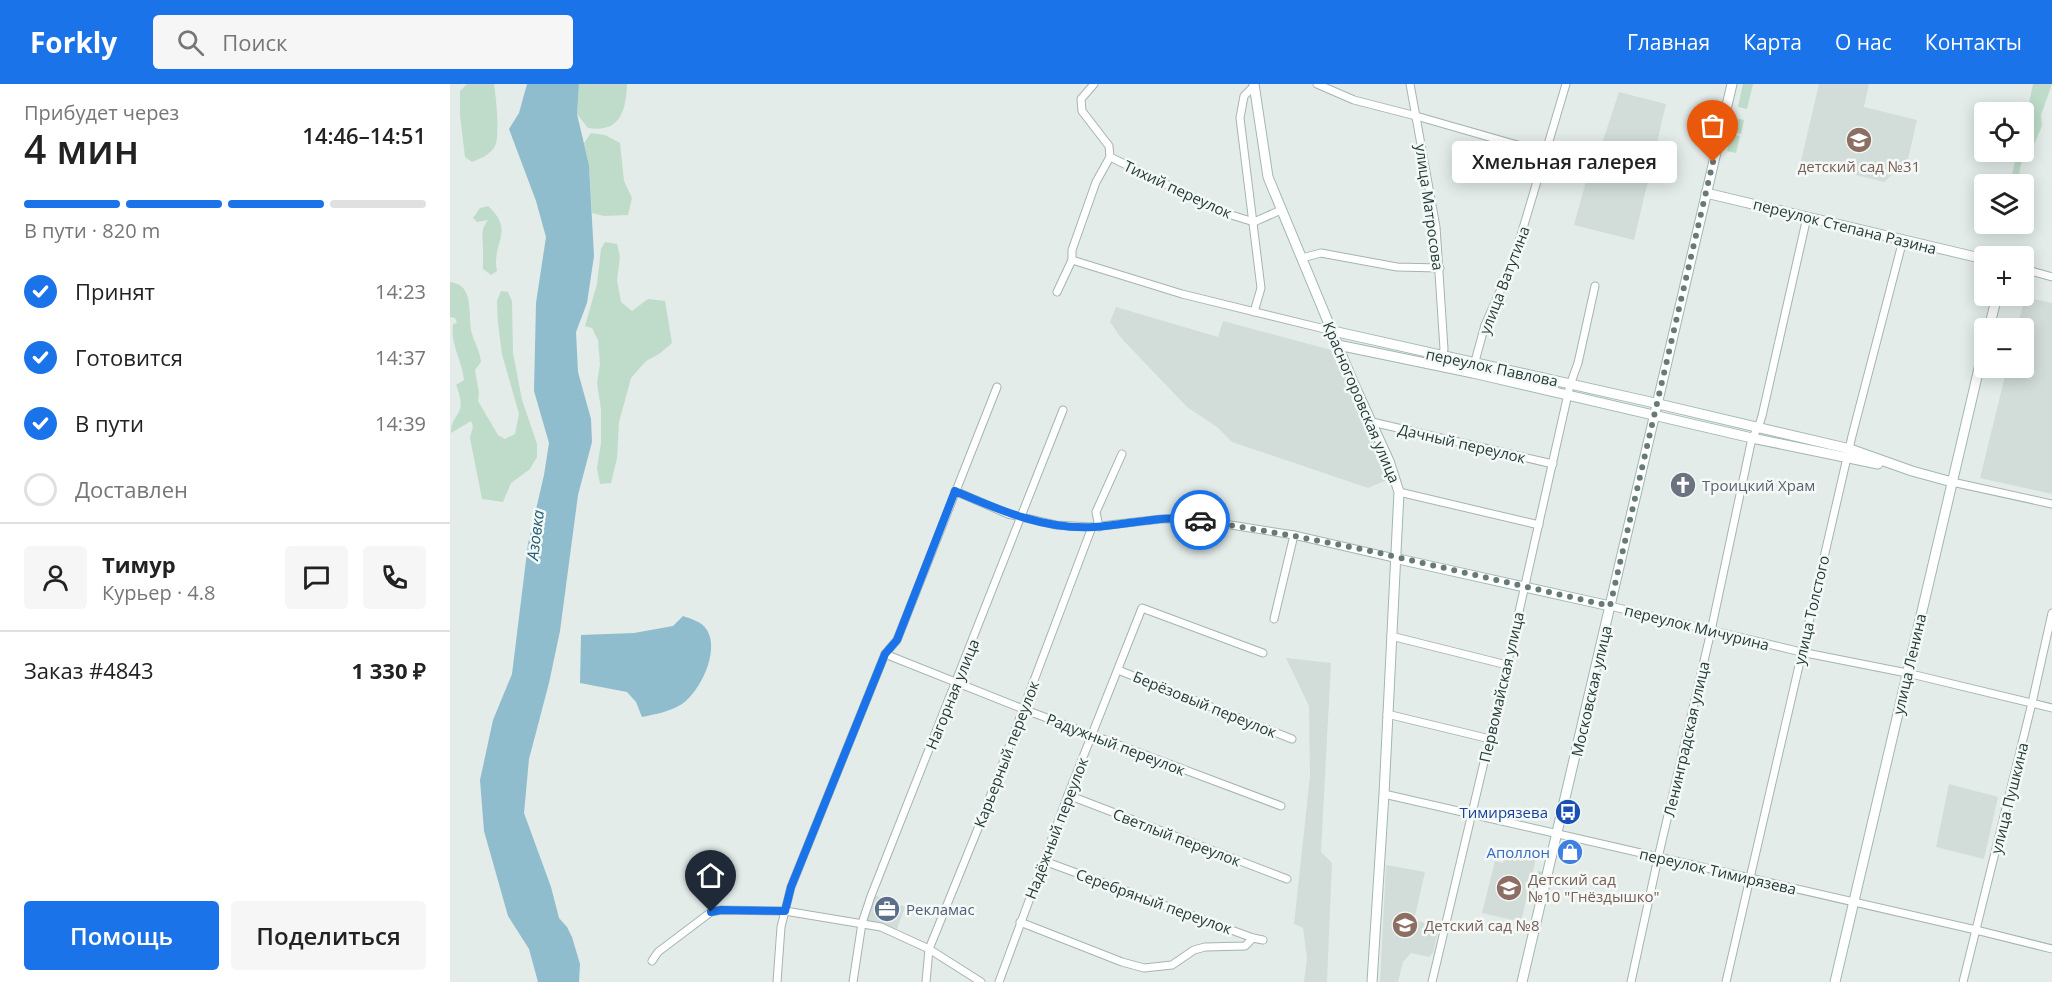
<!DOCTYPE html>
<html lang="ru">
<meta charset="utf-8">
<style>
body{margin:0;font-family:"Open Sans",sans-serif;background:#f6f6f6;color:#222;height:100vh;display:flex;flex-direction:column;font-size:22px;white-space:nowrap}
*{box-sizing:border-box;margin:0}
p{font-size:20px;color:#767676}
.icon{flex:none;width:33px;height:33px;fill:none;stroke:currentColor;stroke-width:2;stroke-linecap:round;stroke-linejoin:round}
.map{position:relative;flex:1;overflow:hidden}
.drawer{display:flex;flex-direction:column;background:#fff;width:450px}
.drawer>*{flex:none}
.fabs{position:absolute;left:1524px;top:18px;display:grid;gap:12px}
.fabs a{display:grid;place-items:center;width:60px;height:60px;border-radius:6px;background:#fff;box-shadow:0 3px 15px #0003;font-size:30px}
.pin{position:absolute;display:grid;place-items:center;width:51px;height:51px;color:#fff;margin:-62px -26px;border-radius:50% 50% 50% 0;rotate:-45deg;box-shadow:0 0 6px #0007}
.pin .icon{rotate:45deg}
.courier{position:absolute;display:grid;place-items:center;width:60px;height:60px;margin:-30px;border:4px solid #1a73e8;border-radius:50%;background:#fff;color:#222;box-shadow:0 2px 8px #0007}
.bubble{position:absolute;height:42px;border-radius:6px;background:#fff;box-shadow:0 3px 15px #0003;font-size:20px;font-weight:600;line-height:42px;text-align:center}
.summary em{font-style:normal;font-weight:600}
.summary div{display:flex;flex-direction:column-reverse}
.summary{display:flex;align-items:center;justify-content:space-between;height:102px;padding:0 24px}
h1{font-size:39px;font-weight:600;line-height:45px}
.bar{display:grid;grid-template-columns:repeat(4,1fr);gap:9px 6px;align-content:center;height:72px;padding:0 24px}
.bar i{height:8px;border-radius:4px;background:#e0e0e0}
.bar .active{background:#1a73e8}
.bar p{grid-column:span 4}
.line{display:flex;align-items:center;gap:15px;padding:0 24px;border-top:2px solid #e0e0e0}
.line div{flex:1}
.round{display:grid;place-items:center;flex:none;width:63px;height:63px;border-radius:6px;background:#f6f6f6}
ol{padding:0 24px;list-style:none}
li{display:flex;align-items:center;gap:18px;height:66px}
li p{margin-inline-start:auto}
li .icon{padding:6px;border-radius:50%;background:#1a73e8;color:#fff;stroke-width:4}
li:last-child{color:#767676}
li i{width:33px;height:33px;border:3px solid #e0e0e0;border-radius:50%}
.cta{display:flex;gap:12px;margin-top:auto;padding:12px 24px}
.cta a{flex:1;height:69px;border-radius:6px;background:#1a73e8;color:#fff;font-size:24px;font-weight:600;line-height:69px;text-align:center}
.cta a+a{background:#f6f6f6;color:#222}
header{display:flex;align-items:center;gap:36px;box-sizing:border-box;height:84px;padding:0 30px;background:#1a73e8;color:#fff}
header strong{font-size:28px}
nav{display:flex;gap:33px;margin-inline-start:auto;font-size:21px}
.search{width:420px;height:54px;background:#f6f6f6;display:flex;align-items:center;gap:15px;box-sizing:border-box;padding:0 21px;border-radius:6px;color:#767676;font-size:22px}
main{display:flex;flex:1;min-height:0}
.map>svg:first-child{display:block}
.built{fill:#d2dcd8}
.green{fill:#bedcc9}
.water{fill:#8fbdcd}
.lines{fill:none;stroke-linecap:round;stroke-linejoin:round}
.street-casing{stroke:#a6b4b1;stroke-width:9}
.secondary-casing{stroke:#a2b7b2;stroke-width:11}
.street{stroke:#fff;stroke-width:7}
.secondary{stroke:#fff;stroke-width:9}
.done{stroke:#677a77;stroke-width:6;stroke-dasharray:0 10.8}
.route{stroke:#1a73e8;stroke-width:8}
.labels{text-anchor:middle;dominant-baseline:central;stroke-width:5;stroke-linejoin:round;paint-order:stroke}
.education-label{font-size:15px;fill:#785e54;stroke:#f4f9f7;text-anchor:start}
.street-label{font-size:15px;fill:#243c39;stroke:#f4f9f7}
.worship-label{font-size:15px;fill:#5b616d;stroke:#f4f9f7;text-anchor:start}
.transit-label{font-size:15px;fill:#164399;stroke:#f4f9f7;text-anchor:end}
.shop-label{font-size:15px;fill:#366cbe;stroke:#f4f9f7;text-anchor:end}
.service-label{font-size:15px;fill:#4e5e75;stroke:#f4f9f7;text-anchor:start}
.water-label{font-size:16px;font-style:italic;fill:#225d74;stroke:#f4f9f7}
</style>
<header>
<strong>Forkly</strong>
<div class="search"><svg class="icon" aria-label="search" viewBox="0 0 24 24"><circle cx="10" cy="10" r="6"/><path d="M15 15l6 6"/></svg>Поиск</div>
<nav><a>Главная</a><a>Карта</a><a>О нас</a><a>Контакты</a></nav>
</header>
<main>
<section class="drawer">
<div class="summary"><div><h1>4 мин</h1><p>Прибудет через</p></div><em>14:46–14:51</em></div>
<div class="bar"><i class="active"></i><i class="active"></i><i class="active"></i><i></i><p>В пути · 820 m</p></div>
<ol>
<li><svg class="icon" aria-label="check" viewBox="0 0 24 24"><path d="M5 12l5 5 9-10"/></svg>Принят<p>14:23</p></li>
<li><svg class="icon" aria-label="check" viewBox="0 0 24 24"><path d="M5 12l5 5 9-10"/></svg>Готовится<p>14:37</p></li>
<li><svg class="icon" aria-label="check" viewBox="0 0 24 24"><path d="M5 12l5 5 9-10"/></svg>В пути<p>14:39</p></li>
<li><i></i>Доставлен</li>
</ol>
<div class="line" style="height:108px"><a class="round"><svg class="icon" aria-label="person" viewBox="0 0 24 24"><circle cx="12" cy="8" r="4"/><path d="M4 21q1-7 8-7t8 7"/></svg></a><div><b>Тимур</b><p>Курьер · 4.8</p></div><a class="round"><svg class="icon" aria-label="chat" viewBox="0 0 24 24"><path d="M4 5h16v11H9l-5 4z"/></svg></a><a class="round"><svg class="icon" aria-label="phone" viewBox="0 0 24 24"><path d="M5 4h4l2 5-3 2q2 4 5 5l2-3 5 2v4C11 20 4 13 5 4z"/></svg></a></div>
<div class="line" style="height:78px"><div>Заказ #4843</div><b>1 330 ₽</b></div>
<div class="cta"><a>Помощь</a><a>Поделиться</a></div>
</section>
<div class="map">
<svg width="1602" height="898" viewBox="0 0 1602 898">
<rect width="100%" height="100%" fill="#e3ece9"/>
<!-- built -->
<g class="built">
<polygon points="1369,0 1419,0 1414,23 1467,36 1458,75 1434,98 1351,77"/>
<polygon points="1169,8 1216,20 1184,156 1124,141 1140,83 1144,84"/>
<polygon points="1575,213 1602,219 1602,410 1530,394 1557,284 1574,284 1574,244 1567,244"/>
<polygon points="666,223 768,253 773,237 881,266 917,341 937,396 918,404 782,358 767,343 737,323 672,255 660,238"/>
<polygon points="836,574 881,579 871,768 882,779 877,898 854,898 857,874 853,844 844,840 860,692 859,622"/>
<polygon points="1499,700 1548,713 1534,775 1486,763"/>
<polygon points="1055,768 1086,774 1071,838 1032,829 1045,777 1053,779"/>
<polygon points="936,781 975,788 964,836 989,843 983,869 979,873 961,869 953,878 948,898 930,898"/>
<polygon points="419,809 455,823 447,845 410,834"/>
</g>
<!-- green -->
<g class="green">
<path d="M17,0H44C46,12 50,52 45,62C41,70 30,75 22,78L15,73L10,31V7Z"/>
<path d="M129,0H177C176,27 170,49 138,44L127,30Z"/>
<polygon points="1293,0 1303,0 1297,25 1288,23"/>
<polygon points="1583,0 1602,0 1591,31 1592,42 1582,65 1573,74 1570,84 1568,100 1560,100 1567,68 1574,68 1574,42"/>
<polygon points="1285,34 1294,36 1291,50 1281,48"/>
<polygon points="141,49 155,51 170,59 174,97 182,114 178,131 154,132 142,129 139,81 134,59"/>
<polygon points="1281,50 1290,52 1286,69 1277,67"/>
<path d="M38,122C66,147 41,159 47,187L41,191L33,185C33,178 33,171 33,164C33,152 30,147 38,136L27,138L23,134L30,124Z"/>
<polygon points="155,158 167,160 170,173 167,196 171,218 182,227 198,215 215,217 222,259 209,270 196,277 181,294 169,338 167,374 161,399 150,400 147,384 151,359 151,325 147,299 150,280 148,256 142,244 135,242 147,200 151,165"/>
<path d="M0,198C26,201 17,232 22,250C25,260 30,267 31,278L25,286L29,309L28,317L48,351L55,355L65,350L69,330L52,270L48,239L47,217L51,207L58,208L62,217L63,269L72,316L87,360V373L80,385L61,399L53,418L32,415L20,354L23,342L21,337L1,349C1,327 19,333 6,301L14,296C12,276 0,260 3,240L7,239L5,234L0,233Z"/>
<polygon points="1088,787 1092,788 1085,820 1080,819"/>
</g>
<!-- water -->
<g class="water">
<polygon points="77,0 129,0 127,30 139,81 144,172 137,219 126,248 128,288 141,335 142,358 128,411 110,547 99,599 79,675 74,729 101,803 109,834 117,843 122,853 130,880 129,898 88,898 79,865 58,832 34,747 30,696 43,636 62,590 78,460 94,391 99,359 84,307 86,219 96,153 86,117 59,45 69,29"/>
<path d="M233,532C242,535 252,538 257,546C270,567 250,608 232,620C219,628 206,630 192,633L186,618L177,608L130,599L131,551L184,549L223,542Z"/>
</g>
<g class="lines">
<!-- street casing -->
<g class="street-casing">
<g id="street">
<polyline points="867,0 904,16 966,32 1095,69"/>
<polyline points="960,0 986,143 994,265 990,282"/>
<polyline points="660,73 778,130 804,138 831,126"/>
<polyline points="852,174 871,169 947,183 990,184"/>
<polyline points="622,176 732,210 883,247"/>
<polyline points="1574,185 1602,193"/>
<polyline points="607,208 622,176 622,166 646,98 660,73 659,62 632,27 631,15 644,0"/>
<polyline points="804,228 811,204 790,34 794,12 804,2"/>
<polyline points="1024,281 1035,241 1063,178 1116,0"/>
<polyline points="922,338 1103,380"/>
<polyline points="1502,398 1602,420"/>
<polyline points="505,407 558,430 606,441 642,443 711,435 743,435 844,451 944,474"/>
<polyline points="949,408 1089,441"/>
<polyline points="649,443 646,428 672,370"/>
<polyline points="1160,522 1351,568 1457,589 1602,624"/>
<polyline points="824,535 844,451"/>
<polyline points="941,552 1057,581"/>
<polyline points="435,570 573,625 831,722"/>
<polyline points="668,586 842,655"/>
<polyline points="937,630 1040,655"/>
<polyline points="934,710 1526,846 1602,865"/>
<polyline points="618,711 837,795"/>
<polyline points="594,777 803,854 813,856"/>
<polyline points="570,838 672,878 694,884 722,881 744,866 755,863 795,862 803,854"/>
<polyline points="202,877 208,868 261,828 271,826 335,827 431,843 479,865 531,898"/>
<polyline points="327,898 331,843 341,803 435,570 447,556 547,303"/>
<polyline points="403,898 412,839 421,812 613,326"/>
<polyline points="476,898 479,865 529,742 642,443"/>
<polyline points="549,898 618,711 692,524 813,569"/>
<polyline points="982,898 1057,581 1120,301 1128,279 1145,202"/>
<polyline points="1181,898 1208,774 1261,547 1302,354 1308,344 1312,332 1357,133"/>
<polyline points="1276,898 1402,352 1453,156"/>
<polyline points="1513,898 1582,619 1602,529"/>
</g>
</g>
<!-- secondary casing -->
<g class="secondary-casing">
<g id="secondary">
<polyline points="804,0 818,93 903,298 939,377 949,408 934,710 922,898"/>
<polyline points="1256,109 1534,175"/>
<polyline points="1539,244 1547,212"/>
<polyline points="883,247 1196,317 1400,365 1462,387 1502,398"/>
<polyline points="888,261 1023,289 1302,354 1428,380"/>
<polyline points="944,474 1160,522"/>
<polyline points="1072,898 1282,0"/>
<polyline points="1385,898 1534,263"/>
</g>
</g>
<!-- street -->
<use href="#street" class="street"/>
<!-- secondary -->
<use href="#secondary" class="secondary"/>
</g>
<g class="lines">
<!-- done -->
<polyline class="done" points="750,436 844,452 916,466 1160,522 1263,78"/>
<!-- route -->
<path class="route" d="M261,828L271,826L335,827L341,803L435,570L447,556L505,407C549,426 595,446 644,443C679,441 714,430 750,436"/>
</g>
<!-- icons -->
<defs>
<g id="school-disc" transform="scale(1.35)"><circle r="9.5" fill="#8d6e63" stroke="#f4f9f7"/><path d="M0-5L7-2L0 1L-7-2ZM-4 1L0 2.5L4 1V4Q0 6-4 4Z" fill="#fff"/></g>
<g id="church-disc" transform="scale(1.35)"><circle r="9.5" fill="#6b7280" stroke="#f4f9f7"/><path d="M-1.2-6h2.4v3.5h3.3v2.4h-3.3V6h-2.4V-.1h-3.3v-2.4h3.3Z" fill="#fff"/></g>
<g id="bus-disc" transform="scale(1.35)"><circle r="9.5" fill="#1a4fb4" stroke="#f4f9f7"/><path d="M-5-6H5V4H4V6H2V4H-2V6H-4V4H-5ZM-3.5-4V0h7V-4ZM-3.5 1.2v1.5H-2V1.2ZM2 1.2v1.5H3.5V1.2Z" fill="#fff"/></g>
<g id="shop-disc" transform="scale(1.35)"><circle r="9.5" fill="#3f7fe0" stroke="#f4f9f7"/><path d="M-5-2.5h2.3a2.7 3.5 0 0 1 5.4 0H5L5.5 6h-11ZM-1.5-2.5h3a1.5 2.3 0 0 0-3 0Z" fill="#fff"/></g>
<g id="office-disc" transform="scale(1.35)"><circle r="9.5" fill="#5c6f8a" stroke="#f4f9f7"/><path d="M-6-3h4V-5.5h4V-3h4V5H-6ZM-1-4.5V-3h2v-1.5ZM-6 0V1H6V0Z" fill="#fff"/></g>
</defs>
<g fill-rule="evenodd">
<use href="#school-disc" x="1409" y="56"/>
<use href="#church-disc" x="1233" y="401"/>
<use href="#bus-disc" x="1118" y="728"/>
<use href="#shop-disc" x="1120" y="768"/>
<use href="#school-disc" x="1059" y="804"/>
<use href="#office-disc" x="437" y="825"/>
<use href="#school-disc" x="955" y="841"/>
</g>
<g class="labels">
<!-- education labels -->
<g class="education-label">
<text x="1409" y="82" text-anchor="middle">детский сад №31</text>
<text x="1078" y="795">Детский сад<tspan x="1078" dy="17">№10 "Гнёздышко"</tspan></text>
<text x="974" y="841">Детский сад №8</text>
</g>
<!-- street labels -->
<g class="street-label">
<text transform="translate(728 105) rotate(25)">Тихий переулок</text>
<text transform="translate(980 123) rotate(82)">улица Матросова</text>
<text transform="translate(1395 142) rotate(14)">переулок Степана Разина</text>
<text transform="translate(1054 196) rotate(-69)">улица Ватутина</text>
<text transform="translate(1042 283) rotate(12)">переулок Павлова</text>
<text transform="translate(912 318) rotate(67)">Красногоровская улица</text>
<text transform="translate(1012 359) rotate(13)">Дачный переулок</text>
<text transform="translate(1361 526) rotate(-77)">улица Толстого</text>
<text transform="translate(1247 543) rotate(14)">переулок Мичурина</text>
<text transform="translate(1459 580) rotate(-77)">улица Ленина</text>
<text transform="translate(1051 603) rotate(-77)">Первомайская улица</text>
<text transform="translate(1141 607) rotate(-77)">Московская улица</text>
<text transform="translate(502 610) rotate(-68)">Нагорная улица</text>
<text transform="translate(755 620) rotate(22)">Берёзовый переулок</text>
<text transform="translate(1236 655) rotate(-77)">Ленинградская улица</text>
<text transform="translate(666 660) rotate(21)">Радужный переулок</text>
<text transform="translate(556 670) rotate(-69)">Карьерный переулок</text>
<text transform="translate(1559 714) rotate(-76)">улица Пушкина</text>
<text transform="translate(606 744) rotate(-69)">Надёжный переулок</text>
<text transform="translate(727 753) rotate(21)">Светлый переулок</text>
<text transform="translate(1268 787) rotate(13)">переулок Тимирязева</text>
<text transform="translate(704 817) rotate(20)">Серебряный переулок</text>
</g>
<!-- worship labels -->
<g class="worship-label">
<text x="1252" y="401">Троицкий Храм</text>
</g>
<!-- transit labels -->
<g class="transit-label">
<text x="1098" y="728">Тимирязева</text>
</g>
<!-- shop labels -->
<g class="shop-label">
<text x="1100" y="768">Аполлон</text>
</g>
<!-- service labels -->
<g class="service-label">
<text x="456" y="825">Рекламас</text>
</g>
<!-- water labels -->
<g class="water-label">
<text transform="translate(85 451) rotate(-83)">Азовка</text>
</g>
</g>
</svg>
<div class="fabs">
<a><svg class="icon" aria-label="locate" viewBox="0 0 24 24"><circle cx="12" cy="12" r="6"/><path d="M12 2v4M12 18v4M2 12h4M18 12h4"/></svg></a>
<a><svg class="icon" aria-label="layers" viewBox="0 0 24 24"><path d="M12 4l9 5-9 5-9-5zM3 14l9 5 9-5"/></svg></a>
<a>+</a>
<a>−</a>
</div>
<div class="pin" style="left:1263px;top:78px;background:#ea580c"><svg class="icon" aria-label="bag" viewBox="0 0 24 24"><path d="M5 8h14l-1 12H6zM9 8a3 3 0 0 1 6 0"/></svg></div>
<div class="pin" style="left:261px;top:828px;background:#1f2937"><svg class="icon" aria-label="home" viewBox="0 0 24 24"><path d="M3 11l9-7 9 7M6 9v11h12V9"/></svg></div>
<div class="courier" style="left:750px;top:436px"><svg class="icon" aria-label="car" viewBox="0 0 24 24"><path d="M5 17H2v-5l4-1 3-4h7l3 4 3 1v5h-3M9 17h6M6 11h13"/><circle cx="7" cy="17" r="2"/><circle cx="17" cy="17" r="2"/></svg></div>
<div class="bubble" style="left:1002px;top:57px;width:225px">Хмельная галерея</div>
</div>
</main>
